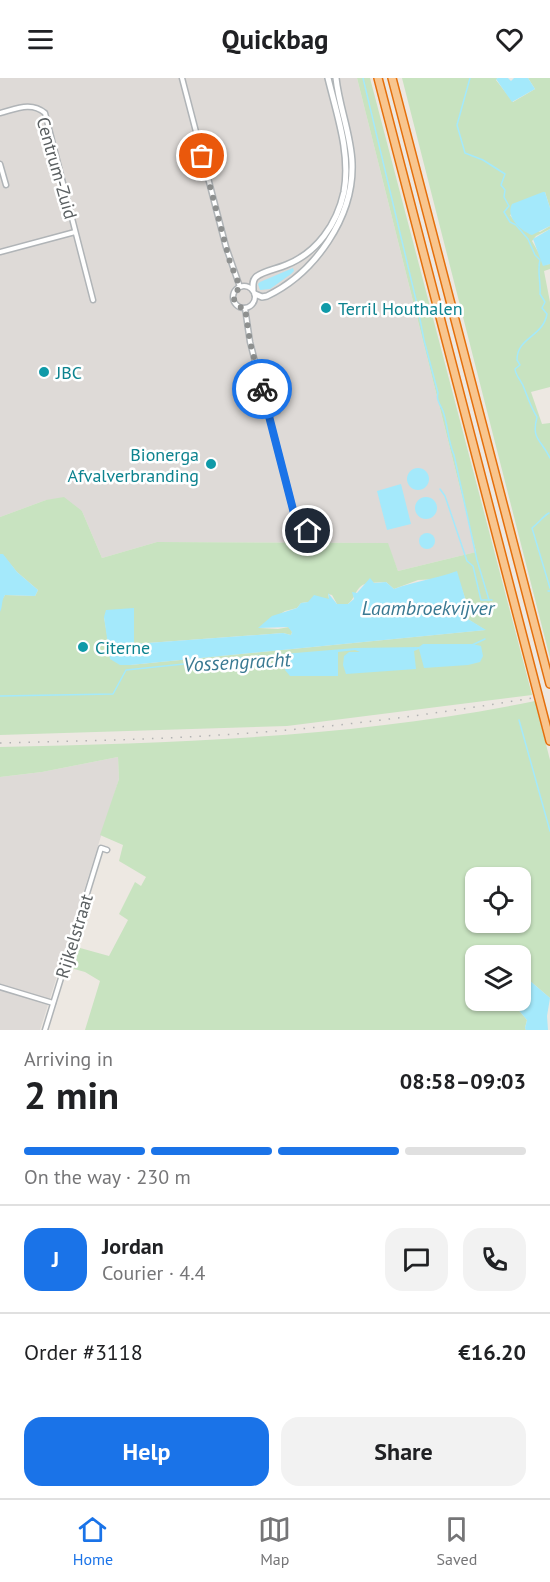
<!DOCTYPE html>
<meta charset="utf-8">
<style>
body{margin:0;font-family:"PT Sans",sans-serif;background:#f2f2f2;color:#202124;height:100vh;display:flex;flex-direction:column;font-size:22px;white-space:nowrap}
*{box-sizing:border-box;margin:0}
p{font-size:20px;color:#757577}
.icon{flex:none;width:33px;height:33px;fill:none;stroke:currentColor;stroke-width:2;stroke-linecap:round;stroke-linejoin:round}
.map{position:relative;height:952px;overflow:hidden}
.drawer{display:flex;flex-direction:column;background:#fff;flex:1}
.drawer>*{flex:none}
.tools{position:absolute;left:465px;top:789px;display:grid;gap:12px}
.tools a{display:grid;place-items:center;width:66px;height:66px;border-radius:12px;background:#fff;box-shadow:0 2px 4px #0004;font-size:30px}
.pin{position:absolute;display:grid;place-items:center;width:51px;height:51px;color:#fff;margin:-26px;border:3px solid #fff;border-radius:50%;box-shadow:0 2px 6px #0007}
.courier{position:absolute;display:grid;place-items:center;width:60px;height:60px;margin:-30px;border:4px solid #1a73e8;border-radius:50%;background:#fff;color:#222;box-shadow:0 2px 8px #0007}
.summary em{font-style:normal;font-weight:700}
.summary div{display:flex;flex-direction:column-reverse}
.summary{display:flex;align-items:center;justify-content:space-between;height:102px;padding:0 24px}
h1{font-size:39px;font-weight:700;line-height:45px}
.bar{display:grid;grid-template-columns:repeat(4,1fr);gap:9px 6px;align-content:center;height:72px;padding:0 24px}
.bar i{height:8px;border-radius:4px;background:#e0e0e0}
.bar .current{background:#1a73e8}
.bar p{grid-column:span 4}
.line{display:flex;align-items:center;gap:15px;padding:0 24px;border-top:2px solid #e0e0e0}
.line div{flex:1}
.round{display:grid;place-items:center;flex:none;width:63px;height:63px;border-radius:18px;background:#f2f2f2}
.action{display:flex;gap:12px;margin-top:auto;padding:12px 24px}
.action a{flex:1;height:69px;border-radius:18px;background:#1a73e8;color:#fff;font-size:24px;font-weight:700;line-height:69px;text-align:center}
.action a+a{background:#f2f2f2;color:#202124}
header{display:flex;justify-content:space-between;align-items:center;height:78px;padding:0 24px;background:#fff;font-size:27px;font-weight:700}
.menu{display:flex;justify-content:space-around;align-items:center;height:84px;border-top:2px solid #e0e0e0;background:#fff;font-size:16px;color:#757577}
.menu a{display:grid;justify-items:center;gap:3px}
.menu .current{color:#1a73e8}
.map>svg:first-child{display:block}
.industrial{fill:#dedad7}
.green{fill:#c8e3c0;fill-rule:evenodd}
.water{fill:#a4e9fb}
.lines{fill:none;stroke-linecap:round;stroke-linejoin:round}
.stream{stroke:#a4e9fb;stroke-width:1.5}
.street-casing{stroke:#b0b4b7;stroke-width:7}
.secondary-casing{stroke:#afb4b7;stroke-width:8}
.highway-casing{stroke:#e46f0b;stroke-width:10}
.street{stroke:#fff;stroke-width:4}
.secondary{stroke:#fff;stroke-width:5}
.highway{stroke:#f8c58e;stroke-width:7}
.rail{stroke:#b1b2b2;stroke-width:1.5;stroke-dasharray:1.5 8;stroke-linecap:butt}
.done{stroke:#8e908f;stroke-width:6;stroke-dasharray:0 10.8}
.route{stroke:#1a73e8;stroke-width:8}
.culture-dot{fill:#0f9aa8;stroke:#fff;stroke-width:2}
.labels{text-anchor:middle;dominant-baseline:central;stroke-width:5;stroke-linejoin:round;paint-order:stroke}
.street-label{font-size:18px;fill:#5b6062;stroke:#fff}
.culture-label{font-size:18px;fill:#0d838f;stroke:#fff;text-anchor:start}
.water-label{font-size:20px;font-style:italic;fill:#3a7992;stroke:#fff}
</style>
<header><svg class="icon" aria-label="menu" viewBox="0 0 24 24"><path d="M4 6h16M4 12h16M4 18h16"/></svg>Quickbag<svg class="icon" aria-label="heart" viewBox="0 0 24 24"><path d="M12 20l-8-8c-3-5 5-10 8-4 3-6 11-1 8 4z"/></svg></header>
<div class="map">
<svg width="550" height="952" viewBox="0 0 550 952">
<rect width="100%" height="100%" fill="#ede8e2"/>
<!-- industrial -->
<g class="industrial">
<polygon points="0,0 357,0 476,474 398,493 387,465 157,464 102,480 82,433 46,422 0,439"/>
<polygon points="118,679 119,701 40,952 0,952 0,699 42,694"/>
</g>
<!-- green -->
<g class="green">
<path d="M357,0H370L532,617L287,648L0,657V525L5,517L35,518L38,512L17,494L3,477L0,476V439L46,422L64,419L82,433L102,480L157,464L388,465L398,493L476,474ZM456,494L465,520L463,538L485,552L130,587L109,568L104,539L134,566L283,555L291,557L292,554L289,549L278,551L259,550L285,533L297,530L301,525L329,521L328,516L332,517L337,526H348C354,521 355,514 360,509C366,503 379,505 386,504L394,511L418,502L438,501Z"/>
<polygon points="402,0 498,0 496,2 513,24 535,11 528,0 550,0 550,130 545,114 510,137 513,141 540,154 550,148 550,151 536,158 532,163 541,179 543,187 550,186 550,191 544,193 550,224 550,309 531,314 542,346 550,345 550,580"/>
<path d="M535,623L550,682V920L529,902L521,912L520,878H476V922L511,923L527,942L525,950L526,952H85L100,903L85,894L67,889L73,868L109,878L128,842L119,836L135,804L141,808L146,799L119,783L123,767L100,757L119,701L118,679L42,694L0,699V669C179,665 359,659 535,623ZM476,800H520V844H476Z"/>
</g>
<!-- water -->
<g class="water">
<polygon points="498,0 508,0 511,3 514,0 528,0 535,11 512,24 496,1"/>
<path d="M543,114H545L550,130V148L532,157C521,153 505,139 512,126Z"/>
<polygon points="550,151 550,186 543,188 533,161"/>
<polygon points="293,190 294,193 291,196 270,211 260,212 258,206 260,204"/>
<circle cx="418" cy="401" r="11"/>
<polygon points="401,406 411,446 387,452 377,413"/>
<circle cx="426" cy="430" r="11"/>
<circle cx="427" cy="463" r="8"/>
<path d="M0,476H3L17,494L38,512L35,518L5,517C1,523 3,528 0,534Z"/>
<path d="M457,493L465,520L463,538L486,552L130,587H120L110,581L104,539L106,532L134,530V566L283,555L291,557L292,554L288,549L258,550L272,538L297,530L301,525L308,524L314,517L329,521L328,515L337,526H348L354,521L352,514L357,515L370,500L374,505L386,504L394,511C415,503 436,501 457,493Z"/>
<polygon points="423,566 472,566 481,568 483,578 480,584 468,587 424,590 419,571 414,573 416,591 346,596 343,587 344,578 349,574 360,574 355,572 338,574 338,598 290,598 285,592 285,578 259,579 271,577 355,570 419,569"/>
<polygon points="529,902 550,920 547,938 548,952 526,952 525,950 527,942 511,923 520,922 521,912"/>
</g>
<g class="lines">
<!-- stream -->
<g class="stream">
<path d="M363,0L417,226L424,262L438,315C436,322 440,326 443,333C448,348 448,363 454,377L477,482L489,522"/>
<path d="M470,0L457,47L465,75L483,82L505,96L501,107L505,112L504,119L509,128L504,134L510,144L516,147L528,161L535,177L540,182C537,193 541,205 540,216L545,224L542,230L547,236C543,259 517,259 517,282L520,287L515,291C516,299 522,303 524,310C528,320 531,330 537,339C531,362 541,361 550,380"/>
<polyline points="440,411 445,418 467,483 473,488 481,522 492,522"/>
<path d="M549,435C542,439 539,445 532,450L550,510"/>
<polyline points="548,513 550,513"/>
<polyline points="472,567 485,561"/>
<polyline points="0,618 113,616 126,592 260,578"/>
<polyline points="519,642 550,753"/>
</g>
<!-- street casing -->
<g class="street-casing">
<g id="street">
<polyline points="182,0 226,169 240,209"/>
<path d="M0,35C16,31 31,23 45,35L93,222"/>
<polyline points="0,86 6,107"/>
<polyline points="0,174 75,154"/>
<circle cx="244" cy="219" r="11"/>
<polyline points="245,230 250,264 297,447 308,453"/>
<polyline points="265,322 273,321 278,326 278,333 269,337"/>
<polyline points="0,909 53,925"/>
<polyline points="45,952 101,770 107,772"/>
</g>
</g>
<!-- secondary casing -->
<g class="secondary-casing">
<g id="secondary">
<path d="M253,212C253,207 252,203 256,199C263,193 277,191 286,187C317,175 337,146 344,114C351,76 337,37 328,0"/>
<path d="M255,216L262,219L267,218C315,195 354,139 352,85C351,56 339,29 336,0"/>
</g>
</g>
<!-- highway casing -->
<g class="highway-casing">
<g id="highway">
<polyline points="378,0 550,663"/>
<polyline points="392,0 550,606"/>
</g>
</g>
<!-- street -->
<use href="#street" class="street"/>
<!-- secondary -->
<use href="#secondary" class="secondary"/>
<!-- highway -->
<use href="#highway" class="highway"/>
<!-- rail -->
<path class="rail" d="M0,665C73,663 146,662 219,657C324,651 429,637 532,620"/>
</g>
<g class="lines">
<!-- done -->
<path class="done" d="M202,78L230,184L240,209L234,216C233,224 237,230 245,230L250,264L262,311"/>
<!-- route -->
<polyline class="route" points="262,311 297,447 308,453"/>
</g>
<!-- markers -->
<g class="culture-dot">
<circle cx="326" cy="230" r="6"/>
<circle cx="44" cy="294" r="6"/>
<circle cx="211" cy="386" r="6"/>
<circle cx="83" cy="569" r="6"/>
</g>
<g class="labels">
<!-- street labels -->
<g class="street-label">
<text transform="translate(57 90) rotate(74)">Centrum-Zuid</text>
<text transform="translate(74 858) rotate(-73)">Rijkelstraat</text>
</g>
<!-- culture labels -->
<g class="culture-label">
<text x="338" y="230">Terril Houthalen</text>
<text x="56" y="294">JBC</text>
<text x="199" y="376" text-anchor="end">Bionerga<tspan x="199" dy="21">Afvalverbranding</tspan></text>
<text x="95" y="569">Citerne</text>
</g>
<!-- water labels -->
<g class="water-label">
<text x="428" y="530">Laambroekvijver</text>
<text transform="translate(237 584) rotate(-3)">Vossengracht</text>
</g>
</g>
</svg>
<div class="tools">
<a><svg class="icon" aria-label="locate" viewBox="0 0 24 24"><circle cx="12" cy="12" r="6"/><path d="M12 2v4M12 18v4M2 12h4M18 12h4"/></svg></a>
<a><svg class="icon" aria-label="layers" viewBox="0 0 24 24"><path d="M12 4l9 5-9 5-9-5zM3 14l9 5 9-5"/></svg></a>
</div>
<div class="pin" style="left:202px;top:78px;background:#ea580c"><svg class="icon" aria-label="bag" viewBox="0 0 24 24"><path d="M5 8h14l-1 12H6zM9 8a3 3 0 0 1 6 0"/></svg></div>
<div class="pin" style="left:308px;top:453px;background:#1f2937"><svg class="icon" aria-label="home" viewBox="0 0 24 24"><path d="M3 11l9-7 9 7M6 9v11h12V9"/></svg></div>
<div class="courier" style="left:262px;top:311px"><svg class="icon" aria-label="bike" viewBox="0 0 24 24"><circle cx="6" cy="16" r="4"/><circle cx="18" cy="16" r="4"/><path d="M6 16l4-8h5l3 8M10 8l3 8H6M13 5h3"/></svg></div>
</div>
<section class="drawer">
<div class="summary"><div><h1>2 min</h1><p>Arriving in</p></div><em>08:58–09:03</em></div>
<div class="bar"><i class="current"></i><i class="current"></i><i class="current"></i><i></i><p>On the way · 230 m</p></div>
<div class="line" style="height:108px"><b class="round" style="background:#1a73e8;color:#fff">J</b><div><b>Jordan</b><p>Courier · 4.4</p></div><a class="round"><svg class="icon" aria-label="chat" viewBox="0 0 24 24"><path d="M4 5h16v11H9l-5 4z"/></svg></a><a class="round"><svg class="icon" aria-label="phone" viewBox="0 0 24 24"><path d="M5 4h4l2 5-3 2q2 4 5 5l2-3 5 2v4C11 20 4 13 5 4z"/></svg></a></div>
<div class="line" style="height:78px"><div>Order #3118</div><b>€16.20</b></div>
<div class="action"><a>Help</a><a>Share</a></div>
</section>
<nav class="menu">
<a class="current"><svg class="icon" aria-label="home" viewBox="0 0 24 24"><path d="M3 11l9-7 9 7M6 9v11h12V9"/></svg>Home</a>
<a><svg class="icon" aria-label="map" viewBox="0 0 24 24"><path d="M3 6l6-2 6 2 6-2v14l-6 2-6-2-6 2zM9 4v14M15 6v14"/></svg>Map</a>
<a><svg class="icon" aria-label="saved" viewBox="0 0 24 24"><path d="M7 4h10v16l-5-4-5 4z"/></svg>Saved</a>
</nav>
